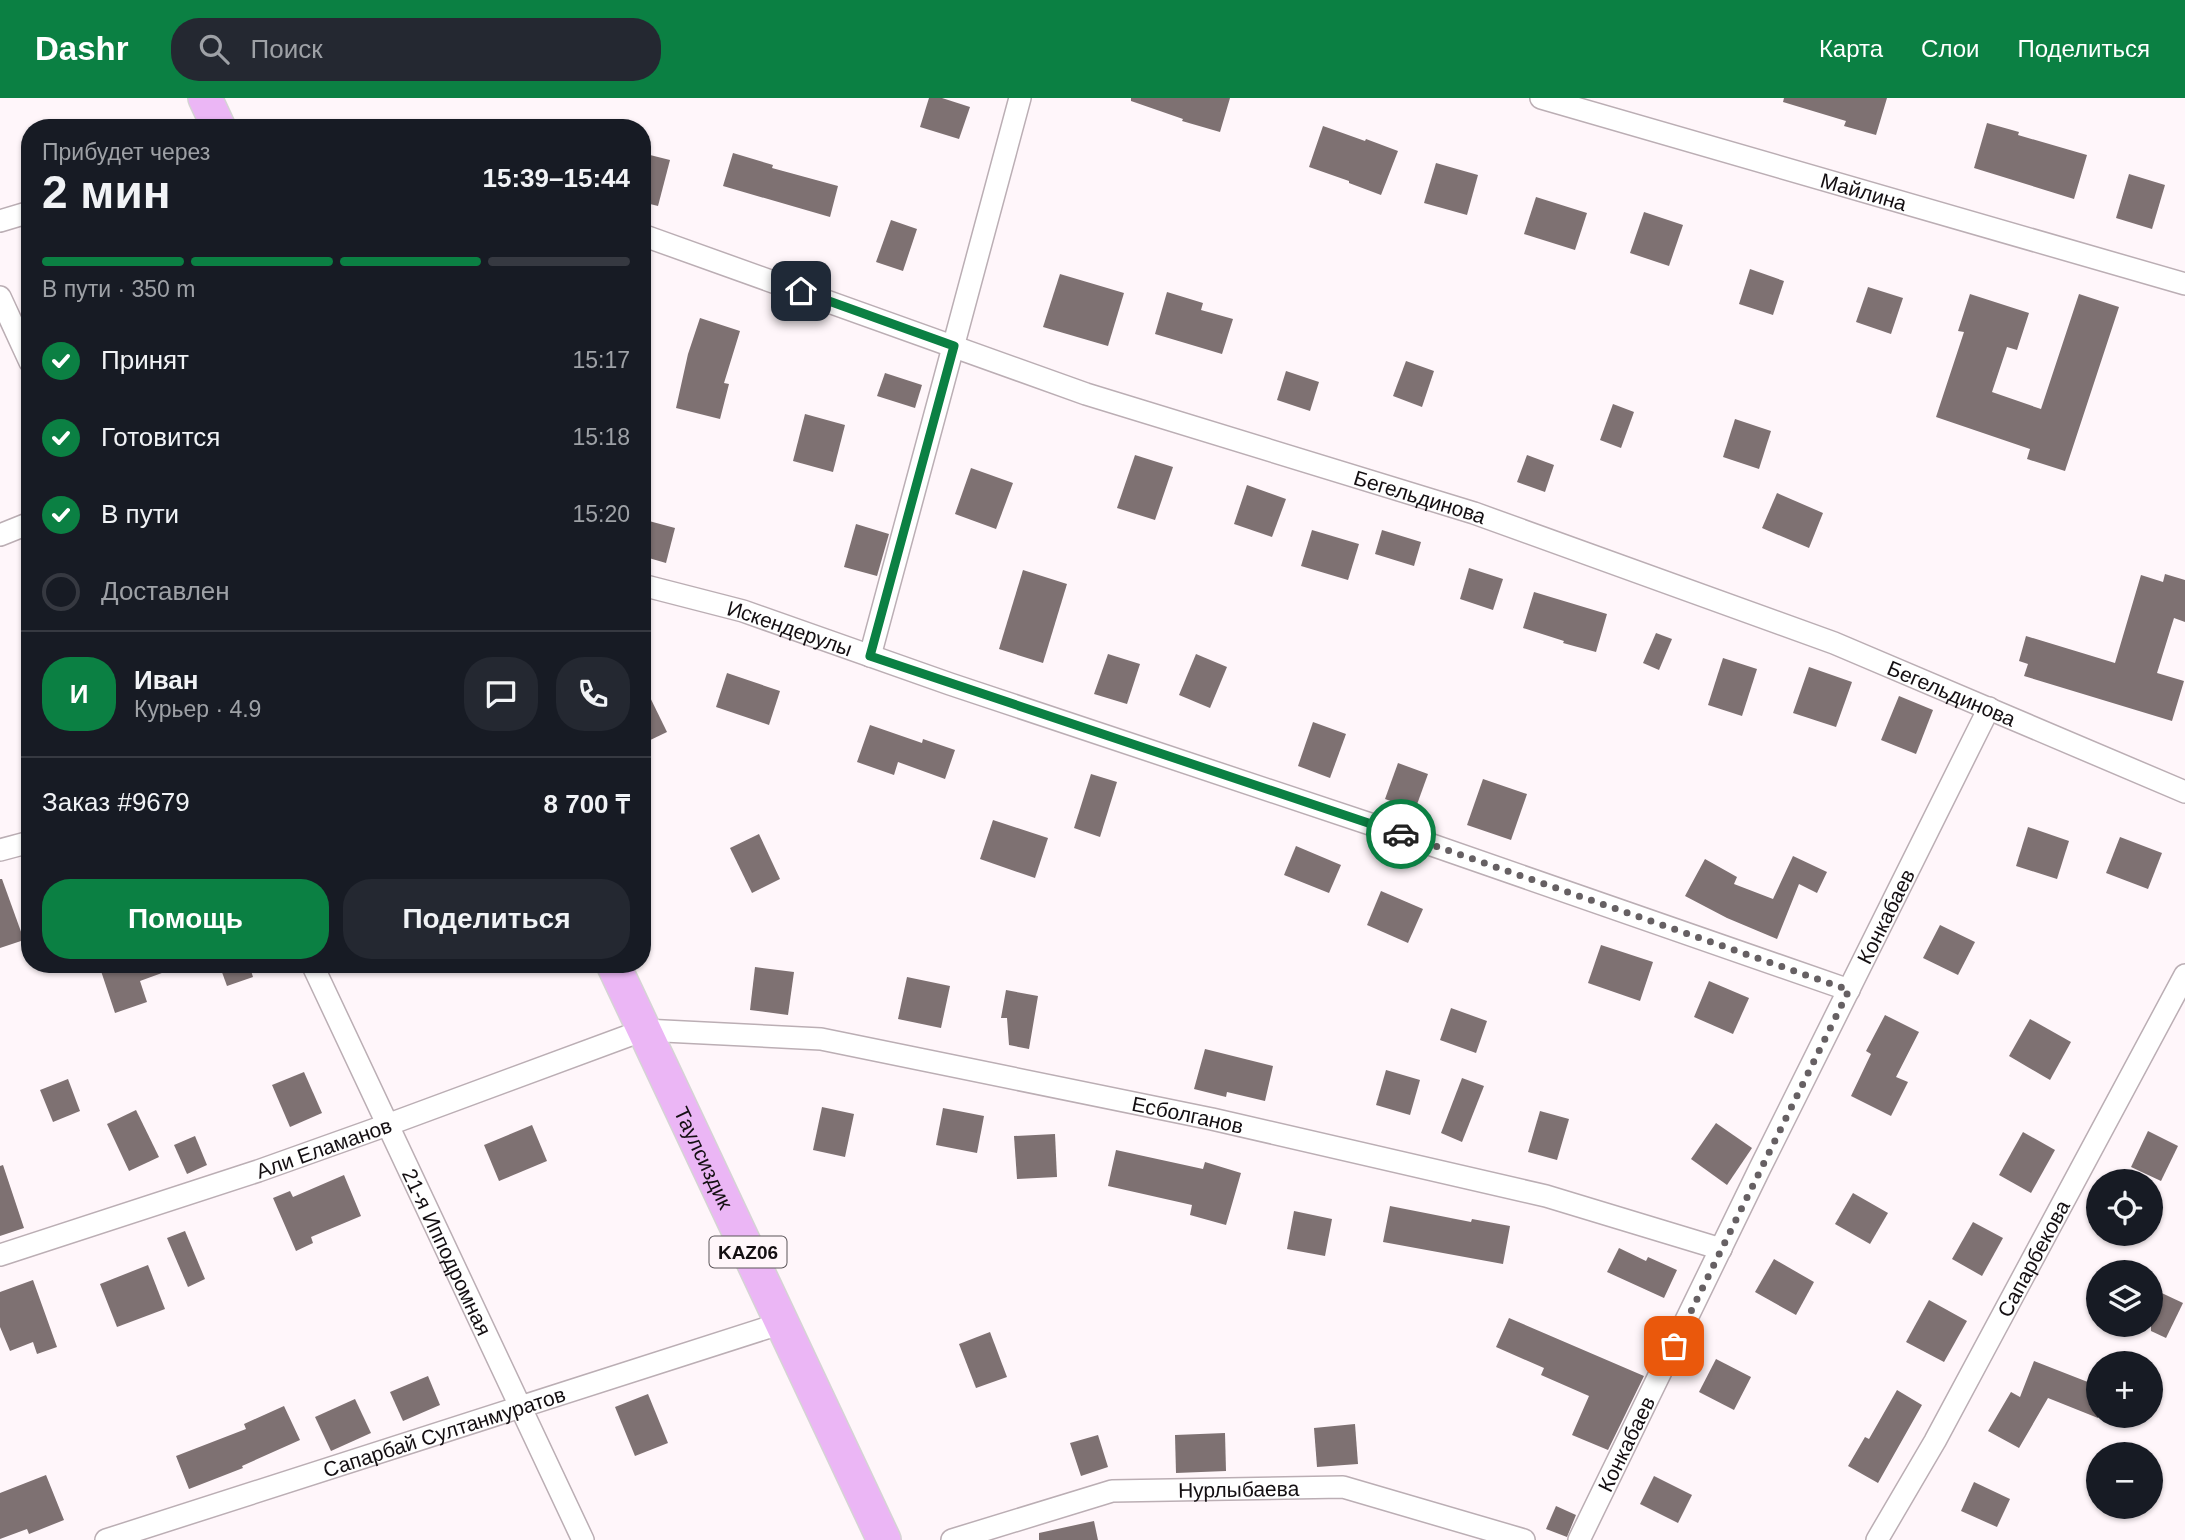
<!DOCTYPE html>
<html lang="ru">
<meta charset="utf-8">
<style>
body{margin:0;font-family:Helvetica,sans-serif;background:#242831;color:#f1f3f6;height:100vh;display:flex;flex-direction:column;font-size:26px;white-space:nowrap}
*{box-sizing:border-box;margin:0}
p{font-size:23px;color:#9ea1a6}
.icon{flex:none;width:38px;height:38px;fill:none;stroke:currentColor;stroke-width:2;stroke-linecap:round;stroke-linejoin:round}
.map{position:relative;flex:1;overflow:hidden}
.drawer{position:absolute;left:21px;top:21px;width:630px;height:854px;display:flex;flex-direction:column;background:#171b24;border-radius:28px;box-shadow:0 2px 5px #0004}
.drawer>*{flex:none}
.buttons{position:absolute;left:2086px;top:1071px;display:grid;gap:14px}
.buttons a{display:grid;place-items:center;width:77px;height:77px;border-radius:50%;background:#171b24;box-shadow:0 2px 5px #0004;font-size:35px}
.pin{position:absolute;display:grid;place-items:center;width:60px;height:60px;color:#fff;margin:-30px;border-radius:14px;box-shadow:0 4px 10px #0006}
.courier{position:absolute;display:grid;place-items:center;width:70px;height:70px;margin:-35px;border:5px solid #0b8043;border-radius:50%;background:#fff;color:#222;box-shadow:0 2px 9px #0007}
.headline em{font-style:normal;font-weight:800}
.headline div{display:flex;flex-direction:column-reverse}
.headline{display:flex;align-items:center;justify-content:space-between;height:119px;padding:0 21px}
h1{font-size:46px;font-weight:800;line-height:52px}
.bar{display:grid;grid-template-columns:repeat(4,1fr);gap:10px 7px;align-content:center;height:84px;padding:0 21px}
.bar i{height:9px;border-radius:5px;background:#363941}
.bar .current{background:#0b8043}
.bar p{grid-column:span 4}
.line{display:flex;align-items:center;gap:18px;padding:0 21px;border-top:2px solid #363941}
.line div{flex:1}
.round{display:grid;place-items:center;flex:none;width:74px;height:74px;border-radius:28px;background:#242831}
ol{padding:0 21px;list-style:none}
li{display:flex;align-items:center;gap:21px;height:77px}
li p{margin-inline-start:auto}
li .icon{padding:7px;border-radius:50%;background:#0b8043;color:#fff;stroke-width:4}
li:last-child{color:#9ea1a6}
li i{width:38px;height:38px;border:4px solid #363941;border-radius:50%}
.cta{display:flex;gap:14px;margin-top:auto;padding:14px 21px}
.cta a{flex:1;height:80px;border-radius:28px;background:#0b8043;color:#fff;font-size:28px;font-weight:800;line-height:80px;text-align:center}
.cta a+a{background:#242831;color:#f1f3f6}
header{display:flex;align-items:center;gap:42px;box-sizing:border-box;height:98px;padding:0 35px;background:#0b8043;color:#fff}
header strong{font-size:33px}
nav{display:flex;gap:38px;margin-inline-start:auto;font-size:24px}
.search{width:490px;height:63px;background:#242831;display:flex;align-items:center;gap:18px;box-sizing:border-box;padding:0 24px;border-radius:28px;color:#9ea1a6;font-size:26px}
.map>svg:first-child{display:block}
.building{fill:#7e7172}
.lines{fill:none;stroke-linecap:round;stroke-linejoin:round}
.minor-casing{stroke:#bbaeb4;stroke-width:24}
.primary-casing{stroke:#d5d4d4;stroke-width:36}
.minor{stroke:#fff;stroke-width:21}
.primary{stroke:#ebb6f5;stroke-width:33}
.done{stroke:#666063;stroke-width:7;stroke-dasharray:0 12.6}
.route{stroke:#0b8043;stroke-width:9}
.labels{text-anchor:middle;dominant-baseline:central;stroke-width:6;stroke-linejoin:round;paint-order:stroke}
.shield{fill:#fff6fa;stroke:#5a5458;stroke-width:2}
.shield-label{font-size:19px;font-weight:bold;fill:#140f12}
.street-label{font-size:21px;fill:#140f12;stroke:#fff6fa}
</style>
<header>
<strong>Dashr</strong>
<div class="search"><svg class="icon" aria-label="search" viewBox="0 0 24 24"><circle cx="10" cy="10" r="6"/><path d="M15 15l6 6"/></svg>Поиск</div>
<nav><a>Карта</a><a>Слои</a><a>Поделиться</a></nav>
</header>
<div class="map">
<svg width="2185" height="1442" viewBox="0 0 2185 1442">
<rect width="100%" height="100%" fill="#fff6fa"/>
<!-- building -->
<g class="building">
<polygon points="929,0 942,0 970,9 959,41 920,29"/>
<polygon points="1131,0 1230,0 1220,34 1182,23 1183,21 1131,3"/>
<polygon points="1784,0 1887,0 1876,37 1844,28 1846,23 1783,4"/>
<polygon points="1987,25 2019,34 2018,37 2087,57 2074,101 1974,70"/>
<polygon points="1323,28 1365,43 1366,41 1398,53 1381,97 1349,85 1349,83 1309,69"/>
<polygon points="642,55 670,62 658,108 642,104"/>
<polygon points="733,55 773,67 772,70 838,88 830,119 723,88"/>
<polygon points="1436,65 1478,77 1467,117 1424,105"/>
<polygon points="2129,76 2165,87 2152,131 2116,120"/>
<polygon points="1536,99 1587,115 1575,152 1524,136"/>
<polygon points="1644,114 1683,127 1669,168 1630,155"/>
<polygon points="891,122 917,131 903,173 876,164"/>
<polygon points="1750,171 1784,183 1773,217 1739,206"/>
<polygon points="1060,176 1124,195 1108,248 1043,229"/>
<polygon points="1868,189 1903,200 1891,236 1856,224"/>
<polygon points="1167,194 1203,205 1201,212 1233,221 1222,256 1155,236"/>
<polygon points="1970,196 2029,215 2017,252 2007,249 1992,294 2041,311 2079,196 2119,209 2065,373 2027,361 2030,351 1936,319 1964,234 1958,233"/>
<polygon points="700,220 740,233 724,285 729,286 720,321 676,310 688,256"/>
<polygon points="1406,263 1434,273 1422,309 1393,298"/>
<polygon points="1286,273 1319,284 1310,313 1277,302"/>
<polygon points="885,275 922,287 915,310 877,298"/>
<polygon points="1613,306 1634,314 1621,350 1600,342"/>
<polygon points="805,316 845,327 833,374 793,363"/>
<polygon points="1735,321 1771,333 1759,371 1723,359"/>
<polygon points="1135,357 1173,369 1155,422 1117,410"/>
<polygon points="1527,357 1554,367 1545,394 1517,384"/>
<polygon points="971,370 1013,385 996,431 955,416"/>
<polygon points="1247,387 1286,401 1272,439 1234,426"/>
<polygon points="1777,395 1823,415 1809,450 1762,430"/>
<polygon points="649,423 675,430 666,465 642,458 642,445"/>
<polygon points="856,426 889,436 877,478 844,469"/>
<polygon points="1312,432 1359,446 1348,482 1301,468"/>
<polygon points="1382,432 1421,444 1414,468 1375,456"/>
<polygon points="1469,470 1503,481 1493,512 1460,501"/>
<polygon points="1023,472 1067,486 1043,565 999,551"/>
<polygon points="2165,476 2185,482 2185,524 2174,520 2157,575 2184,583 2172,623 2024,578 2028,566 2019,563 2026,538 2115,565 2141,477 2163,484"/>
<polygon points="1534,494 1607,516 1596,554 1563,545 1564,543 1523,530"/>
<polygon points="1656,535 1672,541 1659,572 1643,565"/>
<polygon points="1108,556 1140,566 1127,606 1094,596"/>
<polygon points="1196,556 1227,569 1210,610 1179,597"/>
<polygon points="1723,560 1757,571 1742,618 1708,607"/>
<polygon points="1809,569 1852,584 1836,629 1793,615"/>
<polygon points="727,575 780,593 769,627 716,609"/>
<polygon points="642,583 667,634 642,646"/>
<polygon points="1899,598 1933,612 1916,656 1881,642"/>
<polygon points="1313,624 1346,636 1330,680 1298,668"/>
<polygon points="870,627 922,645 923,641 955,652 945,681 898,664 894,677 857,664"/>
<polygon points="1398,665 1428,676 1415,712 1385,701"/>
<polygon points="1091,676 1117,684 1100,739 1074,730"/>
<polygon points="1483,681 1527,696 1511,742 1467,727"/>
<polygon points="993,722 1048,740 1035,780 980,761"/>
<polygon points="2028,729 2069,743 2057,781 2016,768"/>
<polygon points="759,736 780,781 752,795 730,750"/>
<polygon points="2120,739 2162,755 2148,791 2106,775"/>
<polygon points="1296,748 1341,767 1329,795 1284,777"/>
<polygon points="1793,758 1827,774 1817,795 1799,786 1777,841 1727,820 1685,798 1705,761 1737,779 1734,786 1773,801"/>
<polygon points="0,781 2,781 24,842 0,850"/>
<polygon points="1381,793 1423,811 1408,845 1367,827"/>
<polygon points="1940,827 1975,844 1958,877 1923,860"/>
<polygon points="1601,847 1653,864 1640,903 1588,885"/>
<polygon points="122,866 181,866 181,868 140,883 147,904 115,915 101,873"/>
<polygon points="219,866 249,866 253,879 227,888"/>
<polygon points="755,869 794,874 788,917 750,912"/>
<polygon points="907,879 950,888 941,930 898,921"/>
<polygon points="1709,883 1749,900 1733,936 1694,919"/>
<polygon points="1006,892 1038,898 1029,951 1009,947 1007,920 1001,920"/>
<polygon points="1451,910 1487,923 1476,955 1440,942"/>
<polygon points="1885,917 1919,934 1896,979 1908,984 1891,1018 1851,998 1871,956 1866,953"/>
<polygon points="2030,921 2071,944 2050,982 2009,958"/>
<polygon points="1205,951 1273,968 1265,1003 1227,994 1226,999 1194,991"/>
<polygon points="1386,972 1420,982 1410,1017 1376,1007"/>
<polygon points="304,974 322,1015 290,1029 272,987"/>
<polygon points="1462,980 1484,988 1462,1044 1441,1035"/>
<polygon points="68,981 80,1013 53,1024 40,992"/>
<polygon points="822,1009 854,1016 845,1059 813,1052"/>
<polygon points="943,1010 984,1018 977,1055 936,1047"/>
<polygon points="136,1012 159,1059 129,1073 107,1026"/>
<polygon points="1540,1013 1569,1021 1557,1062 1528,1054"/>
<polygon points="1716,1025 1752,1050 1727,1087 1691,1061"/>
<polygon points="532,1027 547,1063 499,1083 484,1047"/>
<polygon points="2148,1033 2178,1048 2161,1083 2131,1069"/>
<polygon points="2023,1034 2055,1052 2031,1095 1999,1077"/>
<polygon points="1055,1036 1057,1079 1017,1081 1014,1038"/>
<polygon points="195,1038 207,1067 187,1076 174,1047"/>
<polygon points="1116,1052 1203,1071 1205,1064 1241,1075 1226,1127 1190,1117 1192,1107 1108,1088"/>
<polygon points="3,1067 24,1130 0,1138 0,1068"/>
<polygon points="344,1077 361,1118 311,1139 313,1145 296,1153 273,1100 290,1093 293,1099"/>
<polygon points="1853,1095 1888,1115 1870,1146 1835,1126"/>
<polygon points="1390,1108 1471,1124 1472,1121 1510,1128 1503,1166 1383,1144"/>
<polygon points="1294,1113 1332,1121 1325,1158 1287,1151"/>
<polygon points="1973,1124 2003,1140 1982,1178 1952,1161"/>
<polygon points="185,1133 205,1181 188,1189 167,1140"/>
<polygon points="1619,1150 1646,1163 1648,1159 1677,1172 1664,1200 1607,1174"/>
<polygon points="1774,1161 1814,1184 1796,1217 1755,1194"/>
<polygon points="148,1167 165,1211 117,1229 100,1186"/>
<polygon points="33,1182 57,1249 37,1256 33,1244 10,1253 0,1229 0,1194"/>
<polygon points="2151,1190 2183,1205 2166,1240 2151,1233"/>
<polygon points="1929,1202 1967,1223 1944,1264 1906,1244"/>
<polygon points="1509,1220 1644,1278 1608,1352 1572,1337 1589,1298 1541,1277 1544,1270 1496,1249"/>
<polygon points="990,1234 1007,1279 976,1290 959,1246"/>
<polygon points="1716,1261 1751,1279 1734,1312 1699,1294"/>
<polygon points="2034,1263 2098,1288 2098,1320 2048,1300 2019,1350 1988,1333 2011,1294 2020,1299"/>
<polygon points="428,1278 440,1307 403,1323 390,1294"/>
<polygon points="1897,1292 1922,1307 1878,1385 1848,1368 1865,1339 1869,1341"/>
<polygon points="648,1296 668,1345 635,1358 615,1309"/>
<polygon points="355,1301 371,1335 331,1353 315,1319"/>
<polygon points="284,1308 300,1342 242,1368 243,1370 189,1391 176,1358 246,1331 244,1326"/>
<polygon points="1355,1326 1358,1366 1317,1369 1314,1330"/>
<polygon points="1225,1335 1226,1373 1176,1375 1175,1337"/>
<polygon points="1098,1337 1108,1369 1081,1378 1070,1345"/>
<polygon points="46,1377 64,1422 29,1436 27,1431 0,1441 0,1395"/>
<polygon points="1654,1378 1692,1397 1678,1425 1640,1406"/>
<polygon points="1974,1384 2010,1401 1997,1429 1961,1413"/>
<polygon points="1556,1408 1576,1417 1567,1439 1546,1431"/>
<polygon points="1094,1423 1098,1442 1039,1442 1039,1435"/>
</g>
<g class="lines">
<!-- minor casing -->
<g class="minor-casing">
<g id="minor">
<path id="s1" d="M1541,0L2185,186"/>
<polyline points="0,123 30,114"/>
<path id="s2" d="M642,137L1086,296L1474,415L1834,545L2185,694"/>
<polyline points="0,199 30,264"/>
<polyline points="0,437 30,425"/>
<path id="s3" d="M642,487L743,513L950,586L1406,738L1849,892"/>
<polyline points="870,558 1020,0"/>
<polyline points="0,752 30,744"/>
<path id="s4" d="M312,866L583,1442"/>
<path id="s5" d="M0,1157L258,1073L387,1027L644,932L821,941L1212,1021L1546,1098L1721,1151"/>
<path id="s6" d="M106,1442L782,1225"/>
<path id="s7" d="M952,1442L1112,1393L1343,1389L1524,1442"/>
<path id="s8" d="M1579,1442L1760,1070L1989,610"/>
<path id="s9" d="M1877,1442L1935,1343L2185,877"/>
</g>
</g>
<!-- primary casing -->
<g class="primary-casing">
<g id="primary">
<polyline points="205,0 219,30"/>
<path id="s10" d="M613,866L884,1442"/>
</g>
</g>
<!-- minor -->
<use href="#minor" class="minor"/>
<!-- primary -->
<use href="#primary" class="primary"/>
</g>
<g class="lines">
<!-- done -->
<polyline class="done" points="1401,736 1849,892 1674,1248"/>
<!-- route -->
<polyline class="route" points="801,193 954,248 870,558 1401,736"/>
</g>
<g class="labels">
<!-- shield labels -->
<rect class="shield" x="709.5" y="1138.5" width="77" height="31" rx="5"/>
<g class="shield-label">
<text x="748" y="1154">KAZ06</text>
</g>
<!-- street labels -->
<g class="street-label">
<text stroke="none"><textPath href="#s1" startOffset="336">Майлина</textPath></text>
<text stroke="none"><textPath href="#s2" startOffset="821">Бегельдинова</textPath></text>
<text stroke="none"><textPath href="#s3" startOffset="154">Искендерулы</textPath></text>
<text stroke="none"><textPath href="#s2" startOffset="1388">Бегельдинова</textPath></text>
<text stroke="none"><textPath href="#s8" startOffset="695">Конкабаев</textPath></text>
<text stroke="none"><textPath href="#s5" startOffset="1234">Есболганов</textPath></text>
<text stroke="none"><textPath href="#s5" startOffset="341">Али Еламанов</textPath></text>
<text stroke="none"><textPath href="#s10" startOffset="214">Таулсиздик</textPath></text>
<text stroke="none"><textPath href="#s4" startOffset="318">21-я Ипподромная</textPath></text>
<text stroke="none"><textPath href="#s9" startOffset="322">Сапарбекова</textPath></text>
<text stroke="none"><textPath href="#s6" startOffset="355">Сапарбай Султанмуратов</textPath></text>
<text stroke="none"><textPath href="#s8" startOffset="107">Конкабаев</textPath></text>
<text stroke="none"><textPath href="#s7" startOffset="294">Нурлыбаева</textPath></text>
</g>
</g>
</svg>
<div class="buttons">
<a><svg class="icon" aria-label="locate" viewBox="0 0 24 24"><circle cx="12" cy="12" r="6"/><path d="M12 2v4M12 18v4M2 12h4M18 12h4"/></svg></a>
<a><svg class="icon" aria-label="layers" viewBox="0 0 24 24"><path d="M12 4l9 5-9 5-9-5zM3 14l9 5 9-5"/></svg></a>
<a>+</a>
<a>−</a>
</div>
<div class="pin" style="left:1674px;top:1248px;background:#ea580c"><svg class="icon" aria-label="bag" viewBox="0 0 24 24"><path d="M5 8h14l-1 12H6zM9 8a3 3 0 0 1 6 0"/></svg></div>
<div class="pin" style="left:801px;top:193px;background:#1f2937"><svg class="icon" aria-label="home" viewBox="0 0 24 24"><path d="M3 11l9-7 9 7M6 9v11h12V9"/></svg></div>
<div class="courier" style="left:1401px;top:736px"><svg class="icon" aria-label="car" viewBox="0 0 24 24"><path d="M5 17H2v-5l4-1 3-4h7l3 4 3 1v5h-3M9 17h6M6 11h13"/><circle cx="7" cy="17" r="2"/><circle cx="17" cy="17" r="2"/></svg></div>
<section class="drawer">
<div class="headline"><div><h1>2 мин</h1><p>Прибудет через</p></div><em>15:39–15:44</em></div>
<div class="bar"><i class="current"></i><i class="current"></i><i class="current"></i><i></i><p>В пути · 350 m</p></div>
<ol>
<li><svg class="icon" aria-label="check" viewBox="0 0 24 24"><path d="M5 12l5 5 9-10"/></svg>Принят<p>15:17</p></li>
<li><svg class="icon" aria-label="check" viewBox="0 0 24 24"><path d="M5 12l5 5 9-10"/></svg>Готовится<p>15:18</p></li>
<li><svg class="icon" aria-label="check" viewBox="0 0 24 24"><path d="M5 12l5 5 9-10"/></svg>В пути<p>15:20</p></li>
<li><i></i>Доставлен</li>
</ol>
<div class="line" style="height:126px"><b class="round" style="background:#0b8043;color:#fff">И</b><div><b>Иван</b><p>Курьер · 4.9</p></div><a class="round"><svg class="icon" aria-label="chat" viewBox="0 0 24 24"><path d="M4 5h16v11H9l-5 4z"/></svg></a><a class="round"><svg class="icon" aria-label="phone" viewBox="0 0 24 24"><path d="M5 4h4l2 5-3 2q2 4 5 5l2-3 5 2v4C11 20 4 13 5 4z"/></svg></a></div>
<div class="line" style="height:91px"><div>Заказ #9679</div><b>8 700 ₸</b></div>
<div class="cta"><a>Помощь</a><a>Поделиться</a></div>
</section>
</div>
